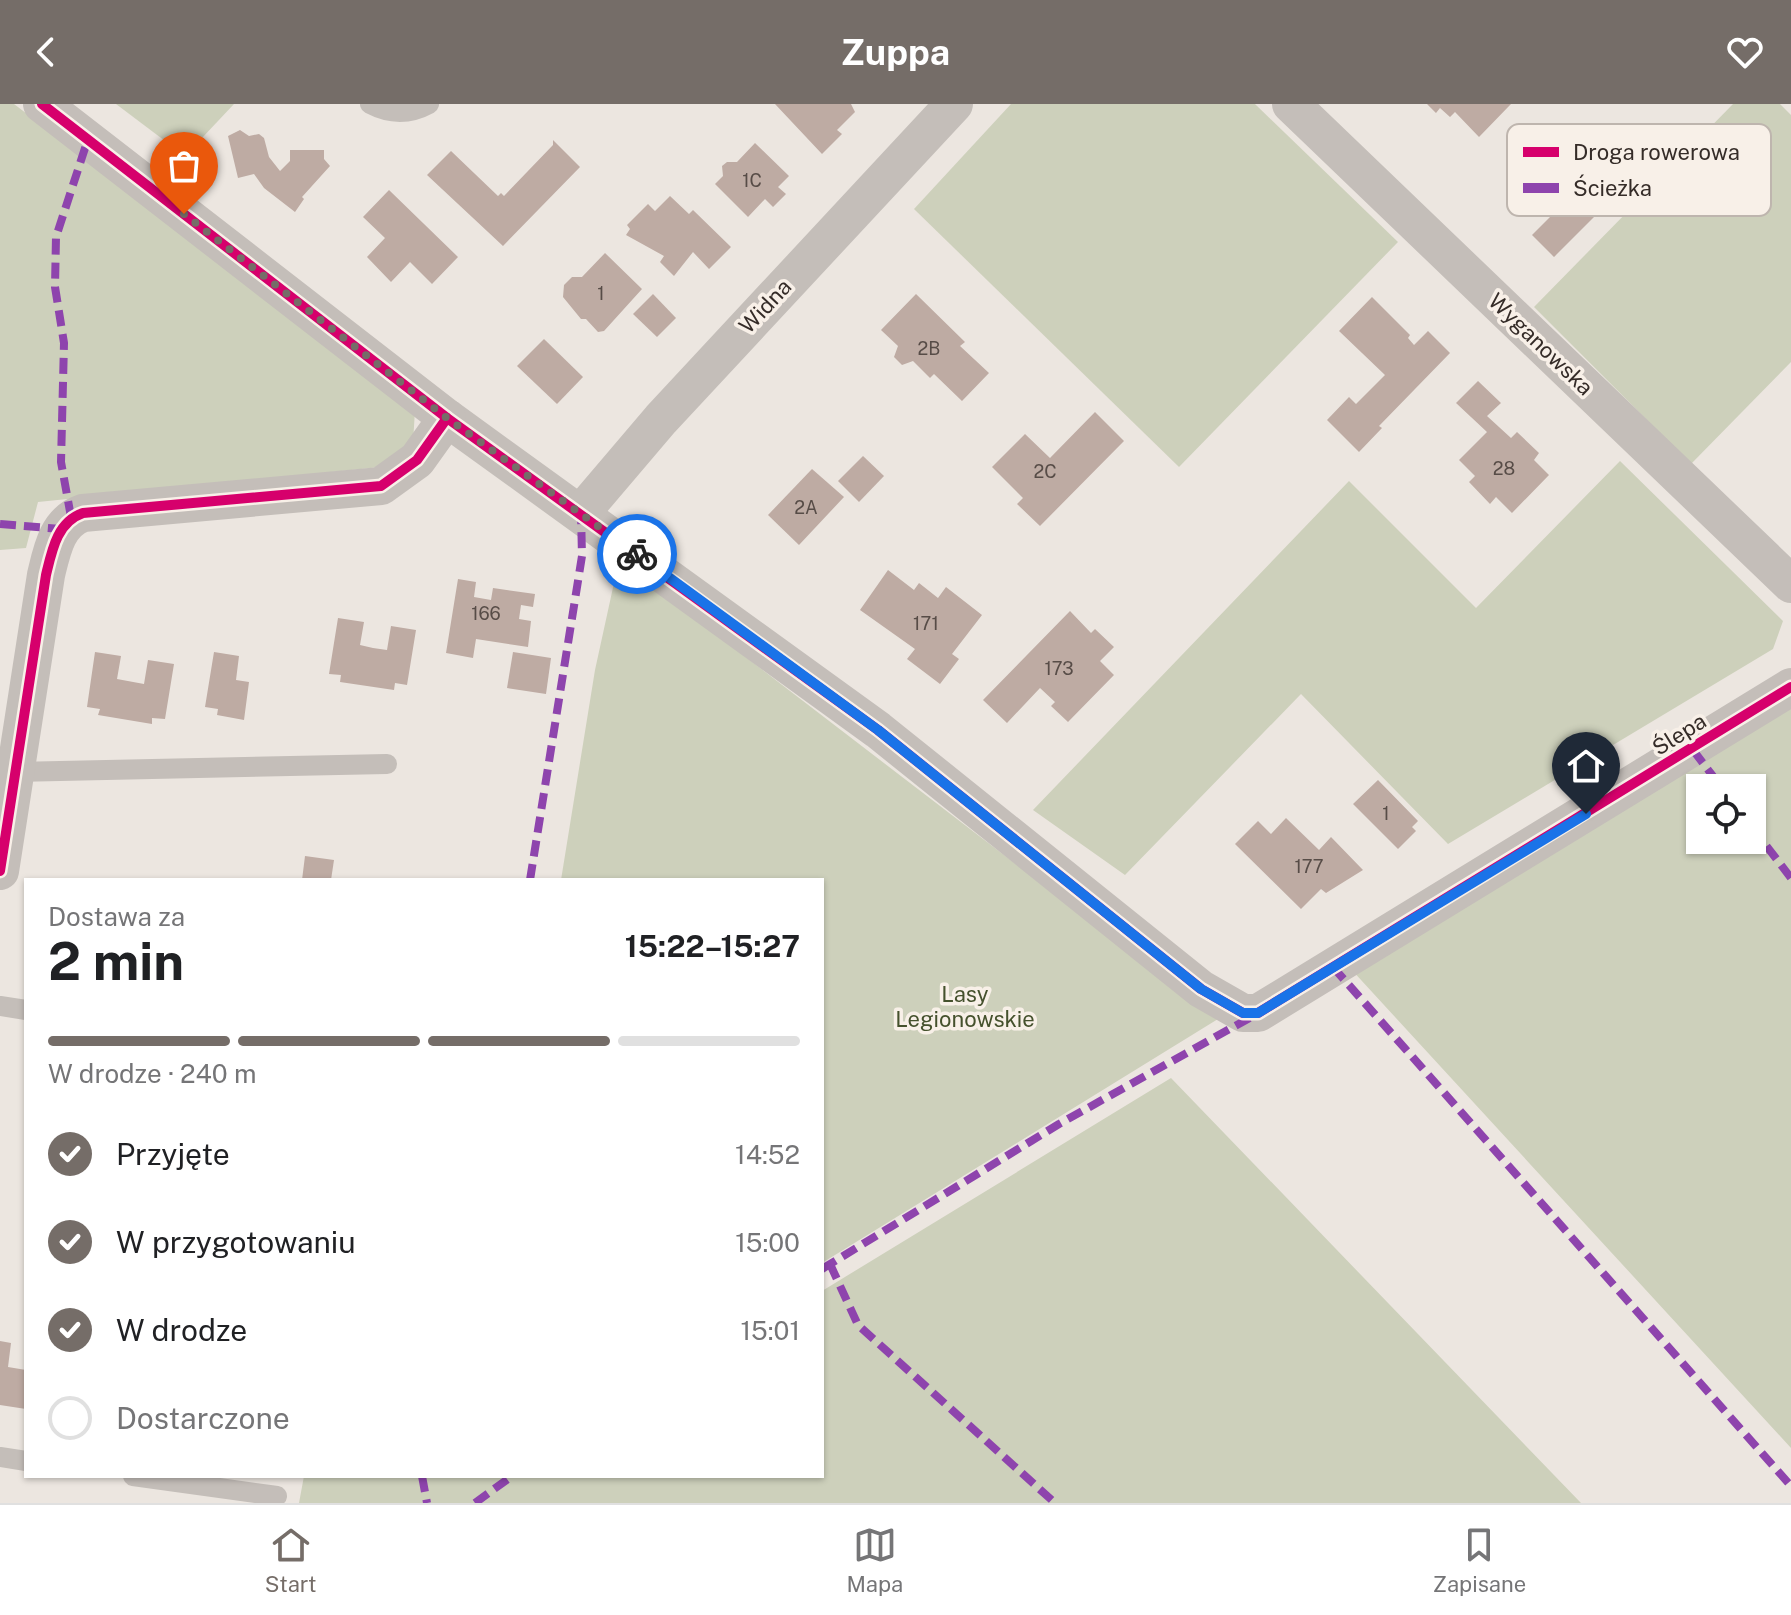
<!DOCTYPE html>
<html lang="pl">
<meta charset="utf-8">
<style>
body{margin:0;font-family:"Public Sans",sans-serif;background:#f2f2f2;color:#202124;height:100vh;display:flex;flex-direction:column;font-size:30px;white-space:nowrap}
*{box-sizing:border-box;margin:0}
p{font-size:26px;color:#757577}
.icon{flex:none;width:44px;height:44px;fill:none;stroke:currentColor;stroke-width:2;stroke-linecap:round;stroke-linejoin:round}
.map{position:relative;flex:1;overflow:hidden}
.panel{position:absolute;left:24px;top:774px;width:800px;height:600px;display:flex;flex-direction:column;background:#fff;border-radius:0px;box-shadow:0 2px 6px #0004}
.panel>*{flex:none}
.controls{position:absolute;left:1686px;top:670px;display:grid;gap:16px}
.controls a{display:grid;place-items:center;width:80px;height:80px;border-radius:0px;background:#fff;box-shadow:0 2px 6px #0004;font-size:40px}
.pin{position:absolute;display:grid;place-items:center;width:68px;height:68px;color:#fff;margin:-82px -34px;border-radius:50% 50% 50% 0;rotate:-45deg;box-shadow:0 0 8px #0007}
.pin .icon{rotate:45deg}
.courier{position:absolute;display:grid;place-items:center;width:80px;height:80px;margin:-40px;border:6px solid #1a73e8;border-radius:50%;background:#fff;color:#222;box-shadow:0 2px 10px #0007}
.head em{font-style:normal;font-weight:700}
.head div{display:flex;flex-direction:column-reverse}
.head{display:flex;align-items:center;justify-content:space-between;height:136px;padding:0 24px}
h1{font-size:52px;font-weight:700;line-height:60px}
.bar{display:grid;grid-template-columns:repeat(4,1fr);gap:12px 8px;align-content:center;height:96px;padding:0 24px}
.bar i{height:10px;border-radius:6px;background:#e0e0e0}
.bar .on{background:#756d68}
.bar p{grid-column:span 4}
ol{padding:0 24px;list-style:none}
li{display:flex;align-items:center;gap:24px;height:88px}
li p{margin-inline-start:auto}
li .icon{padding:8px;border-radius:50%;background:#756d68;color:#fff;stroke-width:4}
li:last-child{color:#757577}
li i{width:44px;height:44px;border:4px solid #e0e0e0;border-radius:50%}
header{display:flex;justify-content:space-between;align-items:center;height:104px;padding:0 24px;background:#756d68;color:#fff;font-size:36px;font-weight:700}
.tabs{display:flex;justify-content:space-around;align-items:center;height:112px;border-top:2px solid #e0e0e0;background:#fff;font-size:22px;color:#757577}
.tabs a{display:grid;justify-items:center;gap:4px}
.tabs .on{color:#756d68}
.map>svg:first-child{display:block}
.green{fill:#cdd0bb;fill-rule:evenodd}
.building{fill:#beaba3}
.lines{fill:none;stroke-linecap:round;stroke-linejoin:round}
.service{stroke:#c4beb9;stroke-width:20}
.minor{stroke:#c4beb9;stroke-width:38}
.quiet{stroke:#8e44ad;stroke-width:8;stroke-dasharray:16 8;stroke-linecap:butt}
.cycleway-casing{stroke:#f8f0e8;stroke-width:15}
.cycleway{stroke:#d6006c;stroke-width:10}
.done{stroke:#756d68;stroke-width:8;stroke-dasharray:0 14.4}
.route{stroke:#1a73e8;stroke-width:10}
.labels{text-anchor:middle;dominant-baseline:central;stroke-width:7;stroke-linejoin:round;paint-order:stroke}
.number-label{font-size:18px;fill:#574c47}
.street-label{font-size:22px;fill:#352c28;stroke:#f8f0e8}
.park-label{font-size:22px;fill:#45512d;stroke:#f8f0e8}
.key{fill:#f8f0e8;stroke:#beb5ae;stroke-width:2}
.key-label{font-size:22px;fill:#352c28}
</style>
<header><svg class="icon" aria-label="back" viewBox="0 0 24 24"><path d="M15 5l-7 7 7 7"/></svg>Zuppa<svg class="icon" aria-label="heart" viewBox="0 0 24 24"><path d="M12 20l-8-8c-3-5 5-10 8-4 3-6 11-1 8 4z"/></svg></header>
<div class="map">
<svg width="1791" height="1399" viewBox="0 0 1791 1399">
<rect width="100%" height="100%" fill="#ece6e0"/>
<!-- green -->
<g class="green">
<polygon points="0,0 14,0 415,306 413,339 390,362 38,398 26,444 0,446"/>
<polygon points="116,0 234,0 185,52"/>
<polygon points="1011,0 1255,0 1398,138 1179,363 914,105"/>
<polygon points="1733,0 1780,0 1791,11 1791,258 1691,360 1534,203"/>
<polygon points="1620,357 1783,517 1773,545 1448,740 1301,590 1125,771 1033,706 1349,377 1476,504"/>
<polygon points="619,456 1218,915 822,1159 822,776 561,776 595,566"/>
<path d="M1791,600V1344L1350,864ZM1700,684H1752V736H1700Z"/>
<polygon points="1171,974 1581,1399 299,1399 304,1372 822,1372 822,1187"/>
</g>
<!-- building -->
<g class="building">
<polygon points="775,0 851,0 855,8 837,26 842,30 822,50"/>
<polygon points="1427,0 1511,0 1479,33 1455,8 1450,13 1440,4 1436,9"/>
<polygon points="240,26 249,32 259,30 264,34 269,53 280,67 290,57 290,46 324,46 324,55 330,62 302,93 304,95 295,108 264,84 254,70 238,74 228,32"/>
<polygon points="1630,35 1637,48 1623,63 1634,73 1554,153 1532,131 1560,103 1525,68 1526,63 1559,54 1563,43 1570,41 1578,49"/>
<polygon points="553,36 580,63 503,142 427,71 451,47 498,92 501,89 504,92 553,41"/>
<polygon points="755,39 789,72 778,83 786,90 773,103 765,95 748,113 715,80 723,72 722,62 727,58 737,58"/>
<polygon points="389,86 458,153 432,180 410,158 391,178 367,153 385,134 363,113"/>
<polygon points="670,92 689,110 693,106 731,143 709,165 693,148 674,172 660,158 664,152 626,131 630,125 627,121 648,100 655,107"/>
<polygon points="605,149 642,185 604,227 598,228 586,215 581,215 563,193 564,181 572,173 582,173"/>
<polygon points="653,190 676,214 657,233 633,210"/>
<polygon points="916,190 965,238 960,242 989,269 962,297 934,270 930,274 913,257 902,261 894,253 898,242 881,226"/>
<polygon points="1372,193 1410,231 1408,234 1414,241 1428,227 1450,249 1379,322 1382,324 1359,348 1327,316 1349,293 1356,300 1385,271 1339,227"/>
<polygon points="544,235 583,273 557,300 517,262"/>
<polygon points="1478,277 1501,299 1487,312 1511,334 1517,328 1539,349 1534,356 1549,371 1512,409 1496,393 1490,400 1469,378 1475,372 1459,356 1487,328 1456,299"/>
<polygon points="1095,308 1124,337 1040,422 1017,400 1023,394 992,363 1025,330 1050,354"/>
<polygon points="863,352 884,372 859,398 838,377"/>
<polygon points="812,365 844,393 799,441 768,411"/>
<polygon points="888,466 914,486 919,479 938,494 946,483 982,511 952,550 959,555 940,580 907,555 915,545 860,506"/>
<polygon points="458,475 476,478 474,493 491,496 493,484 535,490 533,503 521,501 519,515 531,517 528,543 476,535 473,554 446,549"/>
<polygon points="1070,507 1091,529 1095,525 1114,543 1100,557 1114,571 1068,618 1051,602 1055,598 1040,584 1007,619 983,596"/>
<polygon points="338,514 364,518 360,541 373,544 387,546 391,522 416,526 407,581 395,579 394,586 340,578 341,571 329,570"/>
<polygon points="95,548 121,552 117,575 144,580 148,556 174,560 165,615 152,614 152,620 98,611 100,605 87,603"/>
<polygon points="214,548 239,552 236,576 249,578 244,616 217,611 218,605 205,603"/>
<polygon points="513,548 551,554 546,590 507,584"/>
<polygon points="1378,676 1418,717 1412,723 1416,727 1398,745 1353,700"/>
<polygon points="1286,714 1319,746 1331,733 1363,766 1326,789 1321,785 1301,805 1235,740 1258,717 1271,730"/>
<polygon points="305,752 334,756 331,776 302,776"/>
<polygon points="0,1237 11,1239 8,1263 26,1266 26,1305 0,1301"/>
</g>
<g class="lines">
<!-- service -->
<g class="service">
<path d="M370,0C389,10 409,11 429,0"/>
<polyline points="14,668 387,660"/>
<polyline points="0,902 26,906"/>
<polyline points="0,1353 26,1357"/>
<polyline points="133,1372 277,1392"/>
</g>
<!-- minor -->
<g class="minor">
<polyline points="42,0 447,314 878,626 1201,885 1243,909 1258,909 1791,583"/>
<polyline points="1291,0 1791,480"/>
<polyline points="581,409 661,315 954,0"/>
<path d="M0,767L46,471C52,446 57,418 83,409L381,382L417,356L447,314"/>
</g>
<!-- quiet -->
<g class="quiet">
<polyline points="71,413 61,358 64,239 55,183 56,133 88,35"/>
<polyline points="0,420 61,425"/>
<polyline points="1693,646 1722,684"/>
<polyline points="1752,723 1791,774"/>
<polyline points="530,776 582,452 581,409"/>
<polyline points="1333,863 1791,1382"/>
<polyline points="830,1160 858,1221 1055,1399"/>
<polyline points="822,1165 1059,1020 1253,912"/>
<polyline points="422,1372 427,1399"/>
<polyline points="475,1399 512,1372"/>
</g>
<!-- cycleway casing -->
<g class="cycleway-casing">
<g id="cycleway">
<polyline points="42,0 447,314 878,626 1201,885 1243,909 1258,909 1791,583"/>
<path d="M0,767L46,471C52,446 57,418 83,409L381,382L417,356L447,314"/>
</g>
</g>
<!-- cycleway -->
<use href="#cycleway" class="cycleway"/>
</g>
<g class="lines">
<!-- done -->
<polyline class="done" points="184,110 447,314 637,450"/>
<!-- route -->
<polyline class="route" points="637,450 878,626 1201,885 1243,909 1258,909 1586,710"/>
</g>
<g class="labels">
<!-- number labels -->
<g class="number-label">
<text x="752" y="76">1C</text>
<text x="601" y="189">1</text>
<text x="929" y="244">2B</text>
<text x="1504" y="364">28</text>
<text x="1045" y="367">2C</text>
<text x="806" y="403">2A</text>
<text x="486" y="509">166</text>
<text x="926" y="519">171</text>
<text x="1059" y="564">173</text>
<text x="1386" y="709">1</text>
<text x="1309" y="762">177</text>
</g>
<!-- street labels -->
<g class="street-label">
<text transform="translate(765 202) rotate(-47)">Widna</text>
<text transform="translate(1541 240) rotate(44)">Wyganowska</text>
<text transform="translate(1679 630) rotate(-32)">Ślepa</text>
</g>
<!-- park labels -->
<g class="park-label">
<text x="965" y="890">Lasy<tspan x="965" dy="25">Legionowskie</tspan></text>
</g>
</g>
<!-- legend -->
<rect x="1507" y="20" width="264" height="92" rx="12" class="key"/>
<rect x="1523" y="43" width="36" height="10" fill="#d6006c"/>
<rect x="1523" y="79" width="36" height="10" fill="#8e44ad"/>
<g class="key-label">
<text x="1573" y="56">Droga rowerowa</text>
<text x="1573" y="92">Ścieżka</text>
</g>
</svg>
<div class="controls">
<a><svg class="icon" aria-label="locate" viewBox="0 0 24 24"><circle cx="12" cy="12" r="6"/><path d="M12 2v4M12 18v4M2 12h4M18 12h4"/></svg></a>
</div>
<div class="pin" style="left:184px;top:110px;background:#ea580c"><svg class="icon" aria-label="bag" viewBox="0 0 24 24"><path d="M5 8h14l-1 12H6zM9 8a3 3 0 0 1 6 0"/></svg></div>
<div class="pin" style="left:1586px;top:710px;background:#1f2937"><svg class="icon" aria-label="home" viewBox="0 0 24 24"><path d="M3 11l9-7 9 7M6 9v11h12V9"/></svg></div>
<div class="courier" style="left:637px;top:450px"><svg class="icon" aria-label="bike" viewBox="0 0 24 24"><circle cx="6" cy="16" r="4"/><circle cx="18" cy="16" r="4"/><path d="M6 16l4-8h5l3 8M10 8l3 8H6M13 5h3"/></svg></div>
<section class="panel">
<div class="head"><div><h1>2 min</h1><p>Dostawa za</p></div><em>15:22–15:27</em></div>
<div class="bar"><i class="on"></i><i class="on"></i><i class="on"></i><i></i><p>W drodze · 240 m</p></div>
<ol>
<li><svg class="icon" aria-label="check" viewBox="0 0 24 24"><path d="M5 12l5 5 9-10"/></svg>Przyjęte<p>14:52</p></li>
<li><svg class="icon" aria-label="check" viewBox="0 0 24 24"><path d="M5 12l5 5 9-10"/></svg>W przygotowaniu<p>15:00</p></li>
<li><svg class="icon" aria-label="check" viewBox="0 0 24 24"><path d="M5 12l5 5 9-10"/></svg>W drodze<p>15:01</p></li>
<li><i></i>Dostarczone</li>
</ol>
</section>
</div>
<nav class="tabs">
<a class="on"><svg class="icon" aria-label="home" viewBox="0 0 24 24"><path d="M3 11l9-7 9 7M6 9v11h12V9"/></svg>Start</a>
<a><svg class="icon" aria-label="map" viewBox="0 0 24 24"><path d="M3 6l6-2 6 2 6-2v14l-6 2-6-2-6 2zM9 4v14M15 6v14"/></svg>Mapa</a>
<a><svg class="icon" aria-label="saved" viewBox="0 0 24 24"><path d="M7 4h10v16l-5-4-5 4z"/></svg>Zapisane</a>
</nav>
